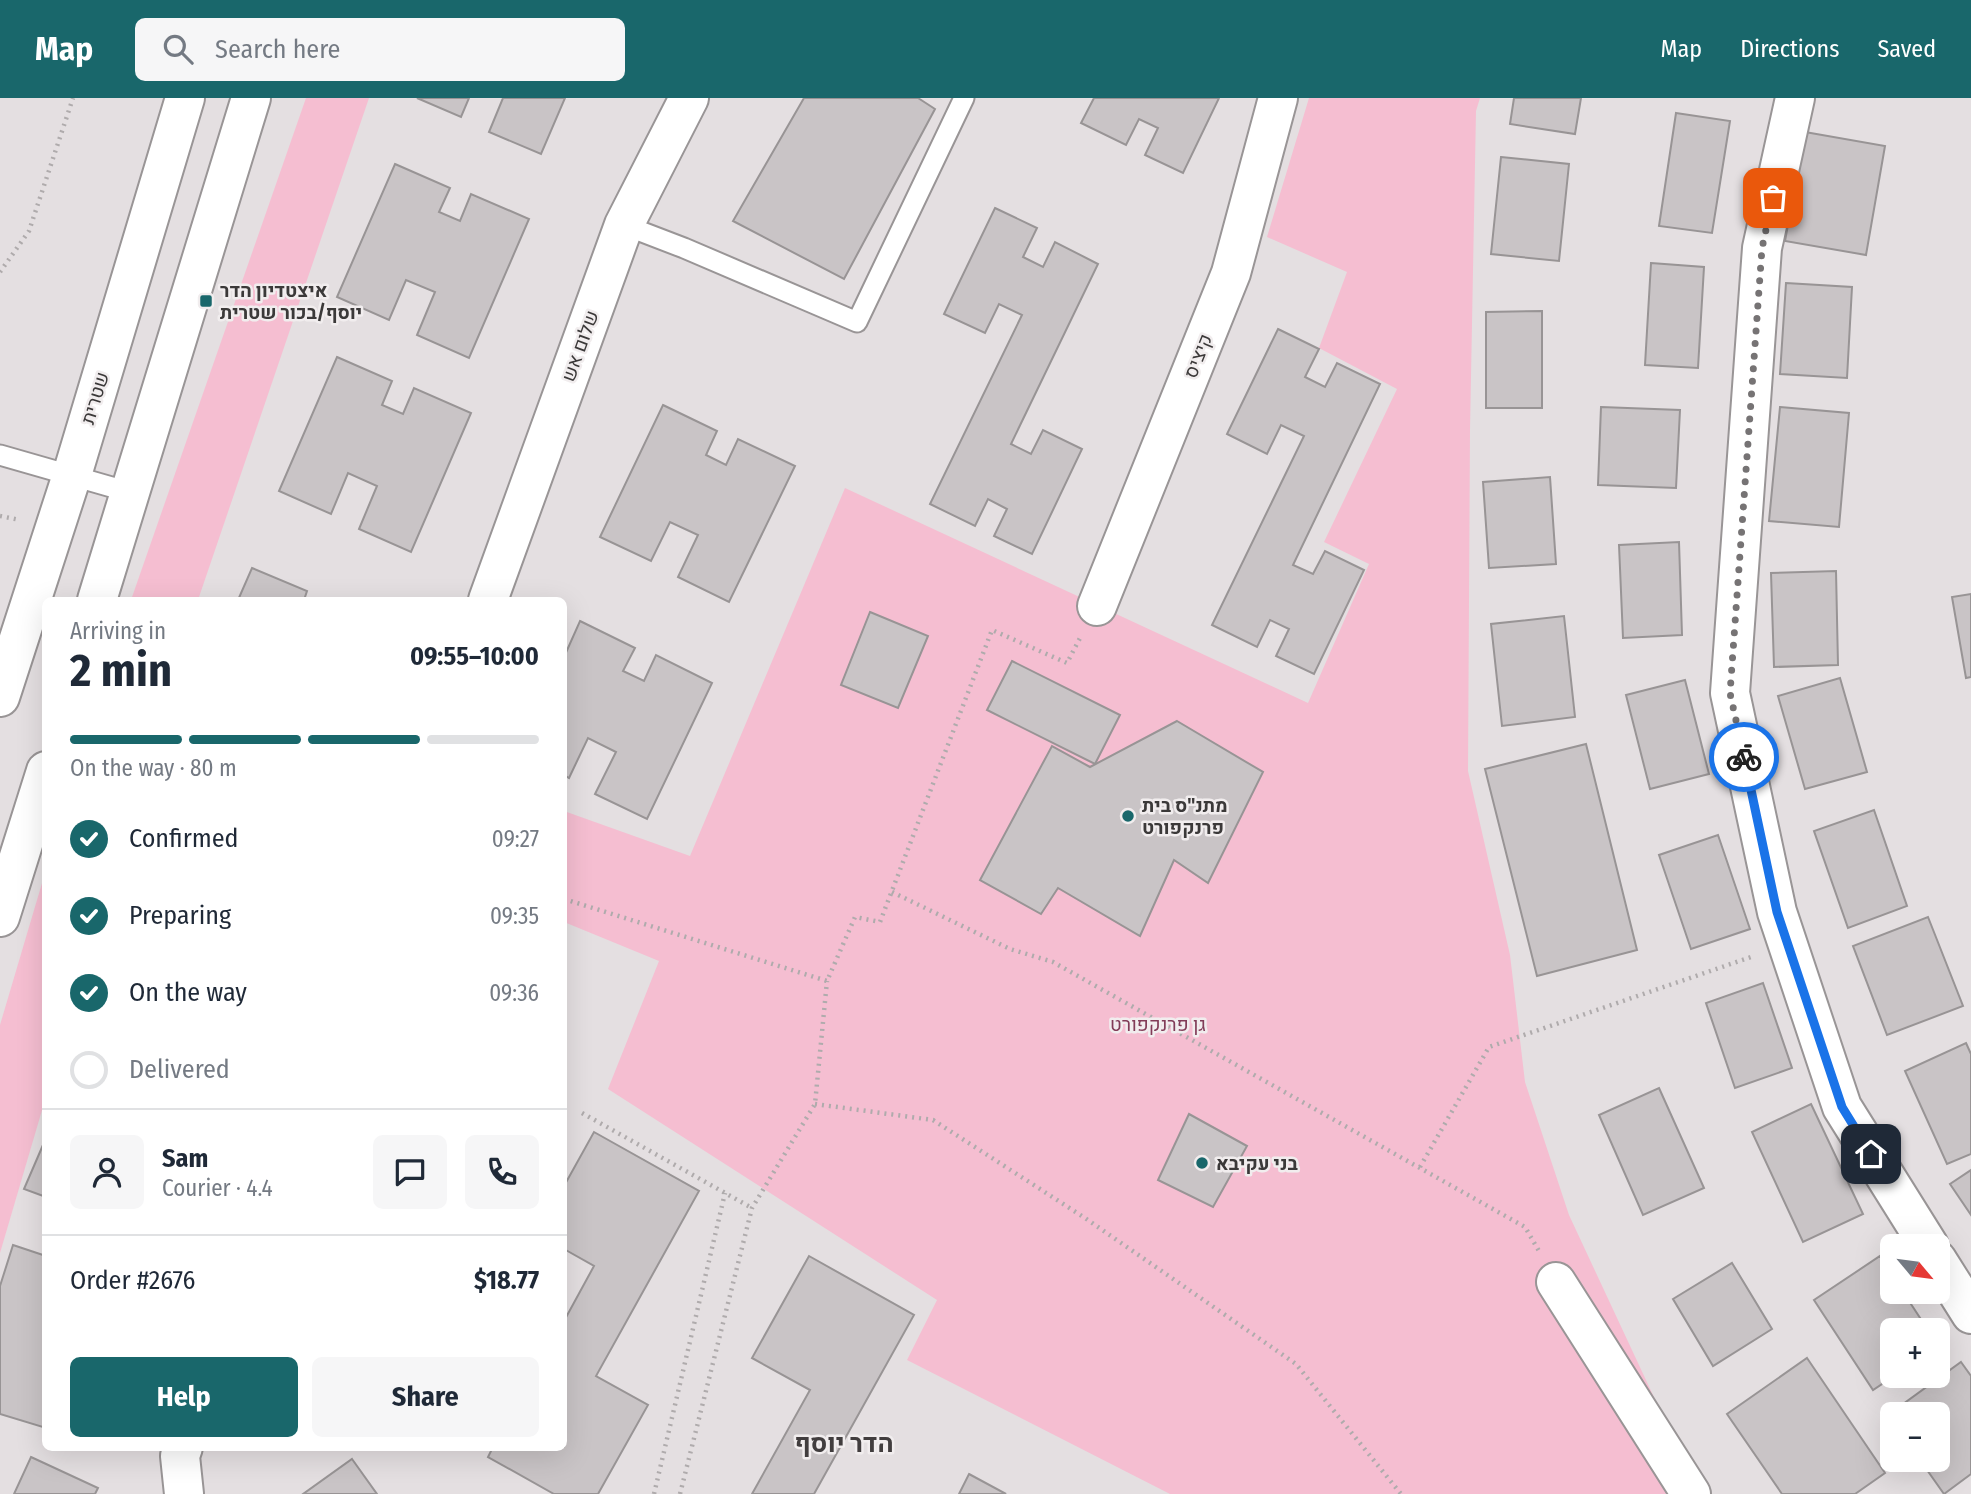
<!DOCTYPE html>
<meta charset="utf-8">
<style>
body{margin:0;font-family:"Fira Sans Condensed",Heebo,sans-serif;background:#f6f6f7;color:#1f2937;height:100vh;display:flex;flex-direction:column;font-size:26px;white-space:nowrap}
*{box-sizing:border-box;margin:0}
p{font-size:23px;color:#747a83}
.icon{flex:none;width:38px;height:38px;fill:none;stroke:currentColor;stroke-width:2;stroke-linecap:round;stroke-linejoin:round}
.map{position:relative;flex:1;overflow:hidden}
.drawer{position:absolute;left:42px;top:499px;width:525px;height:854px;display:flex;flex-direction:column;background:#fff;border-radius:10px;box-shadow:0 7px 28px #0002}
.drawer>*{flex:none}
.needle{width:46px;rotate:119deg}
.fabs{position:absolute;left:1880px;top:1136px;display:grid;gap:14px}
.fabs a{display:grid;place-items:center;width:70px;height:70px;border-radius:10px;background:#fff;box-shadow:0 7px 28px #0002;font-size:35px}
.pin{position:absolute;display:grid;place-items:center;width:60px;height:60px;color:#fff;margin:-30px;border-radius:14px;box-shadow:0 4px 10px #0006}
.courier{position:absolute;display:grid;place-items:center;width:70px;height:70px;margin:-35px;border:5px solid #1a73e8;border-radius:50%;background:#fff;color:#222;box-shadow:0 2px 9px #0007}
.overview em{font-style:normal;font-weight:700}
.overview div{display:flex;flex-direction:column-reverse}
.overview{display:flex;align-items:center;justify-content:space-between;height:119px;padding:0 28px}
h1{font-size:46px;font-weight:700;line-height:52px}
.bar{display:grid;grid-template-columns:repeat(4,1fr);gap:10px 7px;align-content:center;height:84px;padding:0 28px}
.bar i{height:9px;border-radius:5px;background:#e0e1e3}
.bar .selected{background:#19676b}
.bar p{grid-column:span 4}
.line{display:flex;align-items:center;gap:18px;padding:0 28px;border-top:2px solid #e0e1e3}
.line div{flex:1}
.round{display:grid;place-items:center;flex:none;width:74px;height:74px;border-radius:10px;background:#f6f6f7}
ol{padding:0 28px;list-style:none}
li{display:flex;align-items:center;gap:21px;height:77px}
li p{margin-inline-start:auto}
li .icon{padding:7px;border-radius:50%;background:#19676b;color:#fff;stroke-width:4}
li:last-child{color:#747a83}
li i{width:38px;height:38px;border:4px solid #e0e1e3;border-radius:50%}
.button{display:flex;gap:14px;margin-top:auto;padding:14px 28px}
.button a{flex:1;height:80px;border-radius:10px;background:#19676b;color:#fff;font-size:28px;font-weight:700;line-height:80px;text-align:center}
.button a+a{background:#f6f6f7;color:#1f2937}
header{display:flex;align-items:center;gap:42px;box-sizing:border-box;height:98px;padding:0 35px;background:#19676b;color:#fff}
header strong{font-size:33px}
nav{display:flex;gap:38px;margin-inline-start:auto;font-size:24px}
.search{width:490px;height:63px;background:#f6f6f7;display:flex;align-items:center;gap:18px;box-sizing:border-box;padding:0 24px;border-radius:10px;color:#747a83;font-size:26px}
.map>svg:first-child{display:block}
.green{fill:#f5bed1}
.building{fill:#c9c4c6;stroke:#989495;stroke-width:2}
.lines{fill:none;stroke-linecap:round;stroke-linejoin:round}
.lane-casing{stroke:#999596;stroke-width:23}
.street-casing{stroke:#999596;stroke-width:42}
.secondary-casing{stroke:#999596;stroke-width:42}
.path{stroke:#afabac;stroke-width:4.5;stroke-dasharray:2 5;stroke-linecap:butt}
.lane{stroke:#fff;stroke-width:19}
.street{stroke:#fff;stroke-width:38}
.secondary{stroke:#fff;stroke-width:38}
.done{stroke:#767374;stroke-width:7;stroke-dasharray:0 12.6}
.route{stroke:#1a73e8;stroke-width:9}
.poi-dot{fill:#19676b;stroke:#f1edee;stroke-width:2.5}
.labels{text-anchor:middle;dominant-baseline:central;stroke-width:5;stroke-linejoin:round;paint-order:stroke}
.poi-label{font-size:19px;font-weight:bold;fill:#3b3939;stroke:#f1edee;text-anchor:start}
.street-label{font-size:19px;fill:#3b3939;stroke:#f1edee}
.park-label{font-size:19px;fill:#823c58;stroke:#f1edee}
.district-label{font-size:26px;font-weight:bold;fill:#413d3e;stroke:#f1edee}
</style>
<header>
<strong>Map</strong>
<div class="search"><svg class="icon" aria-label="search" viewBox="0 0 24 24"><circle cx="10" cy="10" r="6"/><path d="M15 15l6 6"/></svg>Search here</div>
<nav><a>Map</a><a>Directions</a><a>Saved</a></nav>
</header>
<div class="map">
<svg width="1971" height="1396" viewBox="0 0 1971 1396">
<rect width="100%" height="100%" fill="#e4dfe1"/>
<!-- green -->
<g class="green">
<polygon points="306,0 369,0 198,502 131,502"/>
<polygon points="1309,0 1480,0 1476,13 1470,332 1468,673 1510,857 1525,984 1569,1117 1687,1370 1712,1396 1170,1396 907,1262 937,1202 608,991 659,863 564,824 564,713 690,758 845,390 1308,605 1369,466 1324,444 1397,291 1319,250 1347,174 1267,139"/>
<polygon points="45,775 45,1002 0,1155 0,927"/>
</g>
<!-- building -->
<g class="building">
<polygon points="417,0 469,0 461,19"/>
<polygon points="503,0 565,0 541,56 489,34"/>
<polygon points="804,0 918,0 935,11 844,181 733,123"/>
<polygon points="1094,0 1219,0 1183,75 1145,57 1158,30 1139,21 1126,47 1081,25"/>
<polygon points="1514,0 1581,0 1575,36 1510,26"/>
<polygon points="1676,15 1730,23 1712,135 1659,128"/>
<polygon points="1805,34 1885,48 1866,157 1785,143"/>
<polygon points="1501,59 1569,66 1559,163 1491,156"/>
<polygon points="395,66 450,90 439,114 460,123 471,96 529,121 469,260 417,237 435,194 406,182 389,222 337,199"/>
<polygon points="995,110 1037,130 1023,159 1043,169 1055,144 1098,166 1011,346 1031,356 1043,332 1082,351 1032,456 994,438 1007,411 988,401 975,428 930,406 1022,217 999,206 985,235 944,216"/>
<polygon points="1651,165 1704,169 1698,270 1645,267"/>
<polygon points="1786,185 1852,189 1847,280 1780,276"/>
<polygon points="1542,213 1542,310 1486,310 1486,214"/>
<polygon points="1278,231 1319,251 1305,279 1325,289 1337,265 1380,286 1293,467 1313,476 1325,453 1364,472 1314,576 1276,558 1289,531 1270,522 1257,549 1212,527 1304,338 1281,327 1267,356 1227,336"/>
<polygon points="337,259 392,283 382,307 403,316 414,290 471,315 411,454 359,431 377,388 348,375 331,416 279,393"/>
<polygon points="663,307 717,333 706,357 726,367 738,341 795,368 729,504 678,479 698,437 670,424 651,463 600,439"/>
<polygon points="1601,309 1680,312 1676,390 1598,387"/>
<polygon points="1780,309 1849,315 1839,429 1769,423"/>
<polygon points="1550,379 1556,466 1489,470 1483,384"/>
<polygon points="1679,444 1682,537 1623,540 1619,447"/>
<polygon points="252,470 307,493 304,502 238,502"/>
<polygon points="1836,473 1838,567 1774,569 1771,475"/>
<polygon points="1971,496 1971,579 1966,580 1952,499"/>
<polygon points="870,514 928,538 898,610 841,587"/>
<polygon points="1564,518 1575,619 1502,628 1491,526"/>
<polygon points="580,523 635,550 623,573 644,583 656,557 712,585 647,721 595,696 616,654 588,640 569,680 564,677 564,559"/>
<polygon points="1012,563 1120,617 1095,666 987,612"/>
<polygon points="1840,580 1867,674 1805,691 1778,598"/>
<polygon points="1685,582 1709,676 1650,691 1626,597"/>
<polygon points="1177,623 1263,674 1208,785 1174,762 1140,838 1058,790 1041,816 980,782 1052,648 1090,669"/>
<polygon points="1586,646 1637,852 1537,878 1485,671"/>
<polygon points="1874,712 1907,808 1848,830 1814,733"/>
<polygon points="1718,737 1750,831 1691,851 1659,757"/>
<polygon points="1928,819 1963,908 1887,937 1853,848"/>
<polygon points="1763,885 1792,970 1735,990 1706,905"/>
<polygon points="1966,945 1971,956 1971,1056 1947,1066 1905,973"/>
<polygon points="1659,990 1704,1090 1643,1117 1599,1017"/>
<polygon points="1811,1006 1863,1116 1803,1144 1752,1034"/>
<polygon points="1189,1016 1247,1048 1213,1109 1158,1082"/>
<polygon points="594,1034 699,1093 596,1278 648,1307 598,1396 554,1396 488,1359 493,1349 564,1349 564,1223 594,1168 564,1151 564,1088"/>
<polygon points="46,1040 46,1099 24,1091"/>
<polygon points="1971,1072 1971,1117 1950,1086"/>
<polygon points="13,1147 46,1158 46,1330 0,1316 0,1188"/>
<polygon points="809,1158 914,1217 814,1396 752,1396 810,1292 752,1260"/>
<polygon points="1880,1158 1892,1176 1892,1194 1903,1194 1928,1232 1892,1232 1892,1278 1894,1278 1873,1292 1814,1202"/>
<polygon points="1732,1165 1772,1231 1713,1268 1673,1201"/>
<polygon points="1807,1260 1885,1375 1855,1396 1782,1396 1727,1316"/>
<polygon points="1961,1264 1971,1278 1971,1376 1944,1396 1920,1362 1937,1362 1937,1316 1892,1316 1892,1322 1888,1317"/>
<polygon points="31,1359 98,1390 95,1396 14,1396"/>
<polygon points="352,1361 377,1396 303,1396"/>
<polygon points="969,1376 1006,1396 959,1396"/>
</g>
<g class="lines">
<!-- lane casing -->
<g class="lane-casing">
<g id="lane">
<polyline points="624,127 684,150 857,224 964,0"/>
<polyline points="0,357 129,394"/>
</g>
</g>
<!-- street casing -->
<g class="street-casing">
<g id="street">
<polyline points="1795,0 1762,150 1730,595 1777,814 1842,1009 1929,1148"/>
<polyline points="1097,508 1231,175 1278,0"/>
<polyline points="1937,1162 1971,1216"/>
<polyline points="1556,1184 1691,1396"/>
</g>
</g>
<!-- secondary casing -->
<g class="secondary-casing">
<g id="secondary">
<polyline points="97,502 251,0"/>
<polyline points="488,502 624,127 689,0"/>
<polyline points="0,599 72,377 185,0"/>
<polyline points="0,819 46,673"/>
<polyline points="183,1349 180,1358 184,1396"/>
</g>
</g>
<!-- path -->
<g class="path">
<polyline points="0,174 29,133 73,0"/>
<polyline points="0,418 20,422"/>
<polyline points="892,794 1010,851 1053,864 1525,1129 1539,1153"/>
<polyline points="564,801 827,883 855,819 880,824 992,532 1067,565 1080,540"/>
<polyline points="815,1006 933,1022 1085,1120 1296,1266 1401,1396"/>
<polyline points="582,1015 752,1110"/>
<polyline points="1420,1069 1489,949 1754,858"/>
<polyline points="654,1396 725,1095"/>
<polyline points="680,1396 752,1110 815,1006 827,883"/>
</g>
<!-- lane -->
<use href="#lane" class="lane"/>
<!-- street -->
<use href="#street" class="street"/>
<!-- secondary -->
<use href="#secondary" class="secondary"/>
</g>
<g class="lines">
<!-- done -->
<polyline class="done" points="1744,659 1730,595 1762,150 1773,100"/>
<!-- route -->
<polyline class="route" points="1744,659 1777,814 1842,1009 1871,1056"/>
</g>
<!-- markers -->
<g class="poi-dot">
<rect x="199" y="196" width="14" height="14" rx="3.5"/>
<circle cx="1128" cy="718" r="7"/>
<circle cx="1202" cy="1065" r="7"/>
</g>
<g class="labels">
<!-- poi labels -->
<g class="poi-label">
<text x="220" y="192">איצטדיון הדר<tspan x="220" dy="22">יוסף/בכור שטרית</tspan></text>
<text x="1142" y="707">מתנ"ס בית<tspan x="1142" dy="22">פרנקפורט</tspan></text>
<text x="1216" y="1065">בני עקיבא</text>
</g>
<!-- street labels -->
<g class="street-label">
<text transform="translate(580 248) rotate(-70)">שלום אש</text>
<text transform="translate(1198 258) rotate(-68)">קיציס</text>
<text transform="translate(95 300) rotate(-73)">שטרית</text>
</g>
<!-- park labels -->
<g class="park-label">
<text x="1158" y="926">גן פרנקפורט</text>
</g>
<!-- district labels -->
<g class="district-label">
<text x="844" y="1345">הדר יוסף</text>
</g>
</g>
</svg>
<div class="fabs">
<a><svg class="needle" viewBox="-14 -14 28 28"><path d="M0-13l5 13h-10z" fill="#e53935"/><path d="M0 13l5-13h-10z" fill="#747a83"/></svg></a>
<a>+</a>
<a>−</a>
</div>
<div class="pin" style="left:1773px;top:100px;background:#ea580c"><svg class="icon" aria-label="bag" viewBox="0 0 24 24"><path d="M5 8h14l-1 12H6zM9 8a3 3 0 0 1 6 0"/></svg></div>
<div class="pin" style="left:1871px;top:1056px;background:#1f2937"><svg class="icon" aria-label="home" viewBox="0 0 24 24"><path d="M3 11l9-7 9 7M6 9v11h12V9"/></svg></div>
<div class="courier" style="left:1744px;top:659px"><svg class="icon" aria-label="bike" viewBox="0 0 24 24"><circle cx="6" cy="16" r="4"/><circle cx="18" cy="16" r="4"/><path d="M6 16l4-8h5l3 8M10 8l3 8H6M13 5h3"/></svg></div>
<section class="drawer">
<div class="overview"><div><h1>2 min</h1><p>Arriving in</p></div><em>09:55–10:00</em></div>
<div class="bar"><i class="selected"></i><i class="selected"></i><i class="selected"></i><i></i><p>On the way · 80 m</p></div>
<ol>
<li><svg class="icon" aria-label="check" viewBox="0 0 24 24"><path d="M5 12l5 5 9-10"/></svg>Confirmed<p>09:27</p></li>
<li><svg class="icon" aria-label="check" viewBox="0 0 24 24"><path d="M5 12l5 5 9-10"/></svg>Preparing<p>09:35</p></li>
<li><svg class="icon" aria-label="check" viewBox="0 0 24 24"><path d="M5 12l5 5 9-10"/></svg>On the way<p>09:36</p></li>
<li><i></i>Delivered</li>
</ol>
<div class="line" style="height:126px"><a class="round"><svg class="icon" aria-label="person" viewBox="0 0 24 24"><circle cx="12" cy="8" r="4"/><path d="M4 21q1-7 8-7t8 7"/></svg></a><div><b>Sam</b><p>Courier · 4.4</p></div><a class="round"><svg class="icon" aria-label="chat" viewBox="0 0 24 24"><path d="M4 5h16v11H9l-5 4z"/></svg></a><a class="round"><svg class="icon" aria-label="phone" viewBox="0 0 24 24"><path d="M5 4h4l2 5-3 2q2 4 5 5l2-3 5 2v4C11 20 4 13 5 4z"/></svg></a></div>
<div class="line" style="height:91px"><div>Order #2676</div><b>$18.77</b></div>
<div class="button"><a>Help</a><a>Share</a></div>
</section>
</div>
